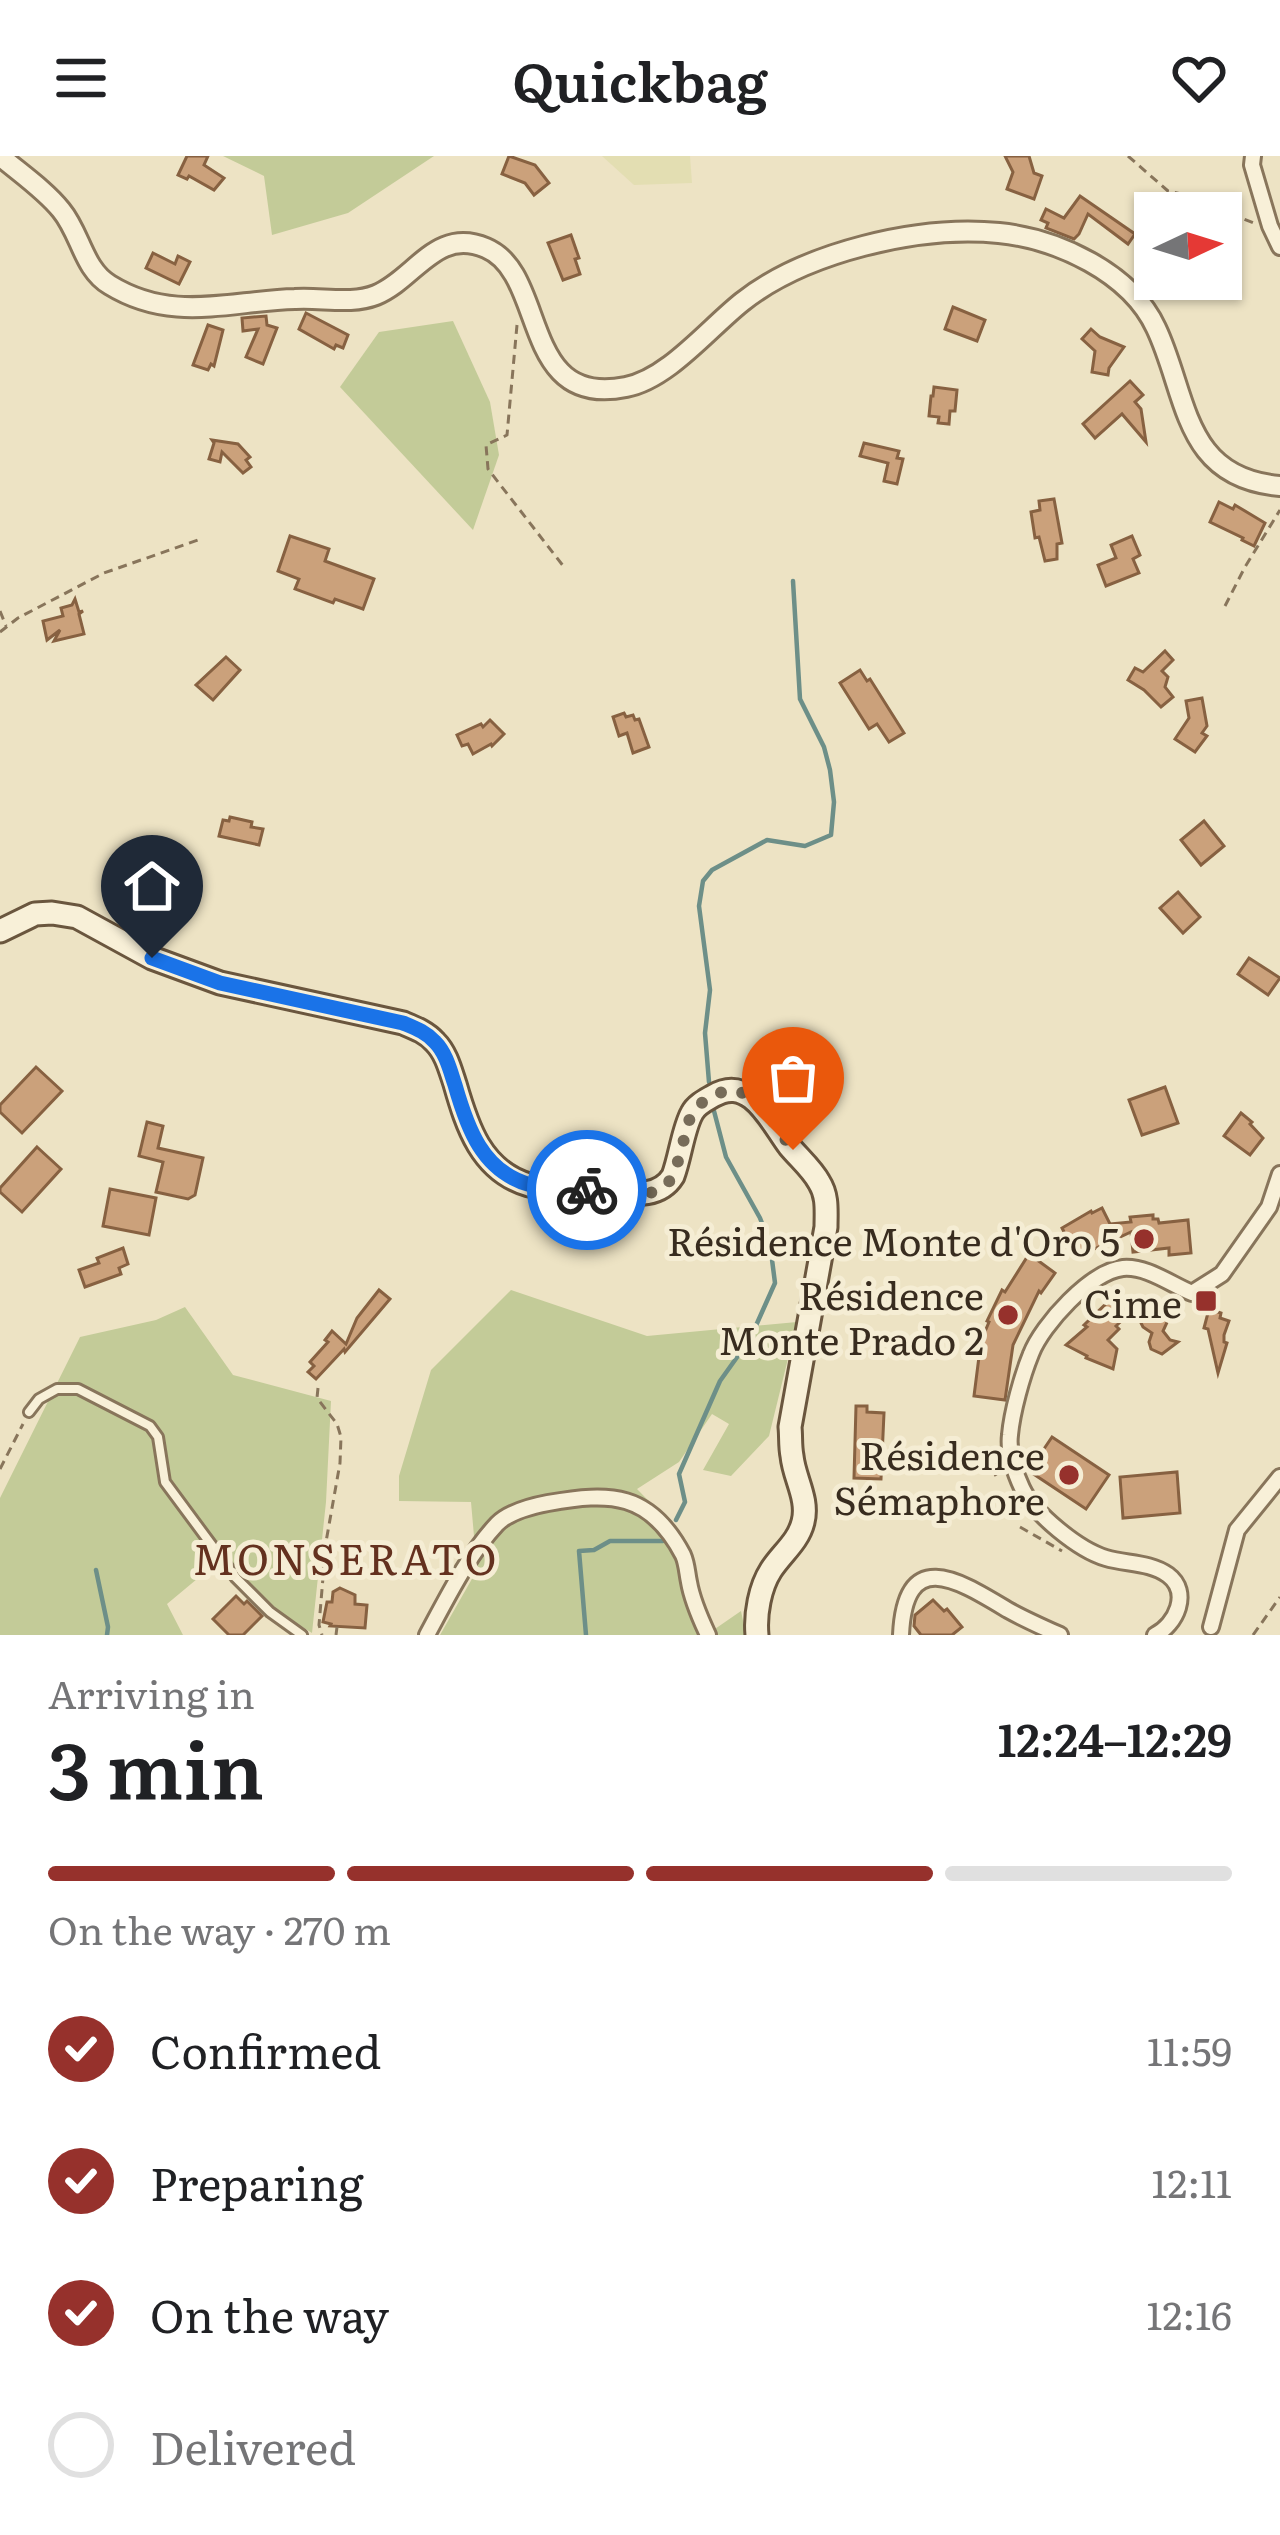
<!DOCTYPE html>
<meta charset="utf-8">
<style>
body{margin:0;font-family:Literata,serif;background:#f2f2f2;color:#202124;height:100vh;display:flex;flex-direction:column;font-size:45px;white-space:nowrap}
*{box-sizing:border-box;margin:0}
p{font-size:39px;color:#757577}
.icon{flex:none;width:66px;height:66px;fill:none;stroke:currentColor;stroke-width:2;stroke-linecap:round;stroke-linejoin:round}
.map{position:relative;height:1479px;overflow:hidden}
.details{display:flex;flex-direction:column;background:#fff;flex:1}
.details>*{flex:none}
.needle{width:78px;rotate:86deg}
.controls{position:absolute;left:1134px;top:36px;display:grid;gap:24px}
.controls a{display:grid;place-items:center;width:108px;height:108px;border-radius:0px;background:#fff;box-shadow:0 3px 9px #0004;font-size:60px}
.pin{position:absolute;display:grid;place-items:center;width:102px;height:102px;color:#fff;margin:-123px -51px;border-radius:50% 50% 50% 0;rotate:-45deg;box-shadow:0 0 12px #0007}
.pin .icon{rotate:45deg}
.courier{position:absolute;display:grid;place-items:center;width:120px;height:120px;margin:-60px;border:9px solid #1a73e8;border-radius:50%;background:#fff;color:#222;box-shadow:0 3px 15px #0007}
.summary em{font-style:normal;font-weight:600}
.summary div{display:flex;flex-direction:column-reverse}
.summary{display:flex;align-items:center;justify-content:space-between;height:204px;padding:0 48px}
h1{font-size:78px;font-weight:600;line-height:90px}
.bar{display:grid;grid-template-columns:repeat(4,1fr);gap:18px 12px;align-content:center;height:144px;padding:0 48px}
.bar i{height:15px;border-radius:9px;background:#e0e0e0}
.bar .selected{background:#96312c}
.bar p{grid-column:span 4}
ol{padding:0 48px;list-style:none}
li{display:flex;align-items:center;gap:36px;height:132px}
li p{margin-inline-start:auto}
li .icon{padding:12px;border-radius:50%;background:#96312c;color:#fff;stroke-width:4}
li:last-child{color:#757577}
li i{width:66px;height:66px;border:6px solid #e0e0e0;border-radius:50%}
header{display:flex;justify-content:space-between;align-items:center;height:156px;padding:0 48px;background:#fff;font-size:54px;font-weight:600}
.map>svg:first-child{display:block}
.farmland{fill:#e3deb2}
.green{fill:#c3cb98}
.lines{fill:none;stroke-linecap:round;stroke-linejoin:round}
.stream{stroke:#6d8f88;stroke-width:4.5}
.building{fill:#cba17b;stroke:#876141;stroke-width:3}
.service-casing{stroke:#88755b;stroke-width:14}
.minor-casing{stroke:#88755b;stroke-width:20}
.tertiary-casing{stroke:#88755b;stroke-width:24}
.secondary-casing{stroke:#6a563e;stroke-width:27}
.path{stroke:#88755b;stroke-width:3;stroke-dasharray:9 6;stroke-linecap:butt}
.service{stroke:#f8f0d8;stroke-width:8}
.minor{stroke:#f8f0d8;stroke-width:14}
.tertiary{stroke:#f8f0d8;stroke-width:18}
.secondary{stroke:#f8f0d8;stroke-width:21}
.done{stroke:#776c59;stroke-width:12;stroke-dasharray:0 21.6}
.route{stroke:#1a73e8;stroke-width:15}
.poi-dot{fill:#96312c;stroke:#f5edd4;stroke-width:4.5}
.labels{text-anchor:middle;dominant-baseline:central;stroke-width:10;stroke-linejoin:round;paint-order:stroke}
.poi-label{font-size:39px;fill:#382c1f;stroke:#f5edd4;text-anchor:end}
.neighbourhood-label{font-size:42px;letter-spacing:3px;fill:#64311f;stroke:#f5edd4}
</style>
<header><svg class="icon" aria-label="menu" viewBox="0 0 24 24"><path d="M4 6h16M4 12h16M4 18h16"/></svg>Quickbag<svg class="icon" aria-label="heart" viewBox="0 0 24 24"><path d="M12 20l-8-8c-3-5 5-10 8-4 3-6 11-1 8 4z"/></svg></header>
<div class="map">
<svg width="1280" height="1479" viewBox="0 0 1280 1479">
<rect width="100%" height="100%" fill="#ede3c4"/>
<!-- farmland -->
<polygon class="farmland" points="602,0 690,0 692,27 634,29"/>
<!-- green -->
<g class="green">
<polygon points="223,0 434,0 348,57 272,79 264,20"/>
<polygon points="453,165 490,246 499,299 473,374 340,231 379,176"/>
<polygon points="511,1134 647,1180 797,1166 769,1280 731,1320 703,1314 729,1268 712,1258 679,1306 637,1333 684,1381 694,1428 712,1475 741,1455 746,1479 440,1479 477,1414 471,1346 399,1345 399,1320 431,1214"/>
<polygon points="185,1151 233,1219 331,1245 326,1346 312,1477 265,1447 221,1403 167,1448 183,1479 0,1479 0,1342 80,1181 156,1164"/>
</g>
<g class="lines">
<!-- stream -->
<g class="stream">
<polyline points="709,926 705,877 710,834 699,750 703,725 712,714 767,684 805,690 831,679 834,646 830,614 824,591 800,543 793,425"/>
<polyline points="676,1364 685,1346 679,1318 720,1225 750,1183 775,1127 770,1088 760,1062 726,1001 714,955"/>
<polyline points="96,1414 108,1471 107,1479"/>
<polyline points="586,1479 579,1395 594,1394 610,1385 663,1385"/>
</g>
</g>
<!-- building -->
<g class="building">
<polygon points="187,0 208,0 204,9 224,22 214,34 189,20 187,23 178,19"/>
<polygon points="509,0 535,9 549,27 534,39 525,27 502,18"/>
<polygon points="1005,0 1029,0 1034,17 1042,20 1034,43 1007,33 1013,16"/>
<polygon points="1080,40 1135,78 1128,88 1088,58 1079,78 1074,83 1046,72 1048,67 1041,64 1046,53 1064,62"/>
<polygon points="571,79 579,102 575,103 580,118 563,124 548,87"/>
<polygon points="153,97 175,108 178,100 190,106 179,128 146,112"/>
<polygon points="953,151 985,164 977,185 945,173"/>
<polygon points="306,157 348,179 343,192 336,189 334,193 299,173"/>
<polygon points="266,160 267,169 277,172 263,208 246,201 258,173 243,175 242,162"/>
<polygon points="208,169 223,174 214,210 211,208 208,214 193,209"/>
<polygon points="1091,173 1100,181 1124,191 1109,212 1108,219 1092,216 1095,195 1082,183"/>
<polygon points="1130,225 1143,239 1135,246 1141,253 1146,286 1122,258 1095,282 1083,268"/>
<polygon points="934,231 957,234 955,255 950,255 949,268 938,267 939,261 929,260 931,240 933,240"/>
<polygon points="212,284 238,288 250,301 246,304 251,311 243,317 222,296 220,306 209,303 214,287"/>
<polygon points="864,287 899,295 897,302 903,303 897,328 884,325 888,307 860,300"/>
<polygon points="1054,343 1062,387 1057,388 1057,403 1045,405 1039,381 1035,382 1031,356 1040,354 1039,345"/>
<polygon points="1219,346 1233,353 1235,349 1265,367 1254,390 1242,384 1243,382 1210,366"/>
<polygon points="290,380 329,393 325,405 374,423 363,453 335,443 333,447 295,433 299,423 278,415"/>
<polygon points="1132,380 1140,399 1133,403 1139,417 1106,430 1098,409 1116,402 1111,389"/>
<polygon points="75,443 79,456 83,455 79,458 84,478 54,485 60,474 47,484 43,465 63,460 61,452 72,449"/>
<polygon points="1165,495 1173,504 1162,515 1168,521 1165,531 1173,541 1161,551 1144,534 1128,524 1135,512 1143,516"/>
<polygon points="226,501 240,514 213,544 196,529"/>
<polygon points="860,514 867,525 870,523 904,577 889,586 877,568 869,573 840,527"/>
<polygon points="1202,542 1207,570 1202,577 1207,580 1195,596 1175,583 1189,562 1186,545"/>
<polygon points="624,557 626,561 633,559 635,564 639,563 649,591 633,597 627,577 619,580 613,561"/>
<polygon points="490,564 504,578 492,590 491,588 473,598 468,588 462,590 457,579 481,568 483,571"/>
<polygon points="230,661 252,666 251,671 263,673 259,689 219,680 223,664 229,665"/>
<polygon points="1204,665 1224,690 1201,709 1181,684"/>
<polygon points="1178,736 1200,761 1183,777 1160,752"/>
<polygon points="1249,802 1280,822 1268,839 1238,818"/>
<polygon points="36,911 62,935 22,977 0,956 0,949"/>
<polygon points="1165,931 1178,967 1142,979 1129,944"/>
<polygon points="1241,957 1252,966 1250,968 1263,982 1250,999 1224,980"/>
<polygon points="147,966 163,970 158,992 203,1002 195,1039 188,1043 156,1036 163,1006 139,1000"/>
<polygon points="37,991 61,1013 22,1056 0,1036 0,1032"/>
<polygon points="110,1033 156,1042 149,1079 103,1070"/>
<polygon points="1102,1052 1110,1068 1131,1066 1130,1061 1153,1059 1153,1063 1158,1063 1159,1067 1188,1064 1191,1097 1169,1099 1169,1092 1133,1096 1131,1076 1077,1101 1062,1072 1091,1055 1092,1057"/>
<polygon points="123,1092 128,1108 119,1112 121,1118 85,1131 79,1114 99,1107 97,1102"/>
<polygon points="1029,1098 1055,1117 1041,1137 1039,1135 1013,1189 1005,1244 974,1240 981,1185 989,1166 987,1165 1002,1134 1005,1136"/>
<polygon points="379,1134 390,1143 345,1196 344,1193 316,1223 308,1216 314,1210 310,1206 328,1186 325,1184 332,1175 346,1188 357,1162"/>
<polygon points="1113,1141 1129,1158 1116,1170 1119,1173 1108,1184 1117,1193 1113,1213 1086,1202 1087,1200 1066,1189 1087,1171 1084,1169"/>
<polygon points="1149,1145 1158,1145 1166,1151 1169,1162 1163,1175 1170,1184 1178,1186 1162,1198 1151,1193 1149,1186 1152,1177 1143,1171 1137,1159"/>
<polygon points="1209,1153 1221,1157 1220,1162 1229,1165 1224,1179 1224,1186 1227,1187 1218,1217 1208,1173 1204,1172"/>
<polygon points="856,1250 867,1250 867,1256 884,1257 881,1323 854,1322"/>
<polygon points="1052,1281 1109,1319 1086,1353 1029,1315"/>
<polygon points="1177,1316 1180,1357 1123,1362 1120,1321"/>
<polygon points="340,1432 355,1439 355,1448 367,1449 365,1472 330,1470 331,1468 323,1466 327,1446 332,1446 333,1436"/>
<polygon points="236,1440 244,1448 247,1445 262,1460 243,1479 229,1479 213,1463"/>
<polygon points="933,1444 944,1455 947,1453 962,1471 952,1479 921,1479 914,1470 915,1459"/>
</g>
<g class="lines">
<!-- service casing -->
<g class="service-casing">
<polyline id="service" points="29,1256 39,1243 57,1233 78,1233 150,1270 158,1281 165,1326 236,1422 270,1456 302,1479"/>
</g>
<!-- minor casing -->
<g class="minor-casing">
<g id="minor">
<polyline points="1253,0 1252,9 1270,70 1280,91"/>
<polyline points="1211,1471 1237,1374 1280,1321"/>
<path d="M427,1479C447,1442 468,1399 497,1368C509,1356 532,1350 548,1347C610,1336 650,1336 683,1399C687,1408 687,1417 689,1426C692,1444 700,1462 708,1479"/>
<path d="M901,1479C905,1390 958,1424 1008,1454C1024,1463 1042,1471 1060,1479"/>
<path d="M1155,1479C1176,1469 1191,1436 1168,1419C1150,1406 1126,1408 1106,1402C1079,1394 1034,1358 1022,1332C1015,1317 1008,1296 1010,1279C1012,1256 1022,1220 1031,1198C1042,1169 1091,1115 1123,1112C1147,1110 1170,1128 1192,1137L1222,1118L1269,1051L1280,1018"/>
</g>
</g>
<!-- tertiary casing -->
<g class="tertiary-casing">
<path id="tertiary" d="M0,0C20,17 45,34 61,54C81,78 83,113 110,129C172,167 228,145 295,143C321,141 351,149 376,139C416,122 436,71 486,92C548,118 519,253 626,231C668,223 708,173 742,146C805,96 919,69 999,77C1057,83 1130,116 1156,172C1188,239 1182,322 1280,330"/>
</g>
<!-- secondary casing -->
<g class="secondary-casing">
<path id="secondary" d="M0,775L35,758L52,757L77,761L152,802L220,827L403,867C415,872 426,876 435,886C446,897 450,913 455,928C467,970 481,1015 529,1029C552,1035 581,1033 604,1035C629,1037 658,1044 673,1020C680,1002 683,973 692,957C696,949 706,944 713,940C750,918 771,966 789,990C799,1002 812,1013 819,1026C828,1040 826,1055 826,1071L790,1271C791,1280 790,1290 792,1300C794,1322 809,1343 803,1366C798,1386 782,1397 771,1414C760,1431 755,1458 757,1479"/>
</g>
<!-- path -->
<g class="path">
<polyline points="1128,0 1168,35 1186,39 1256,68"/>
<polyline points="517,169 507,279 486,289 488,313 564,411"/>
<polyline points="1225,450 1245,411 1280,354"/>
<polyline points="0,455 6,470"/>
<polyline points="0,476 18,462 104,417 198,384"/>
<polyline points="318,1232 317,1242 337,1268 341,1281 340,1307 326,1386 319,1469 322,1479"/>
<polyline points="0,1313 23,1268"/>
<polyline points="996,1320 990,1307 993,1306 998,1314 1001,1313"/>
<polyline points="1020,1371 1062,1395"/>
<polyline points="336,1479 337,1471"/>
<polyline points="1253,1479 1280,1441"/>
</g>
<!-- service -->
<use href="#service" class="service"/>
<!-- minor -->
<use href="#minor" class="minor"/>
<!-- tertiary -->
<use href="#tertiary" class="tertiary"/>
<!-- secondary -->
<use href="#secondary" class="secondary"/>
</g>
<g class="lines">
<!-- done -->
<path class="done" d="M587,1034L648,1038L667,1029C680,1009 682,987 689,965C693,952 703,945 715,939C753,920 774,970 793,994"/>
<!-- route -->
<path class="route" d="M152,802L220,827L403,867C415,872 426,876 435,886C446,897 450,914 455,929C467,971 482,1016 531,1029C548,1033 569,1032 587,1034"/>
</g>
<!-- markers -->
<g class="poi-dot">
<circle cx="1144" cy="1083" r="12"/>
<rect x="1194" y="1133" width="24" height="24" rx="6"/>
<circle cx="1008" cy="1159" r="12"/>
<circle cx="1069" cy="1319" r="12"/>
</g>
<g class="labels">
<!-- poi labels -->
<g class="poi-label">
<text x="1120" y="1083">Résidence Monte d'Oro 5</text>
<text x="984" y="1137">Résidence<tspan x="984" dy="45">Monte Prado 2</tspan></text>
<text x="1182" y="1145">Cime</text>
<text x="1045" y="1297">Résidence<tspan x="1045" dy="45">Sémaphore</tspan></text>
</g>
<!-- neighbourhood labels -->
<g class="neighbourhood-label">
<text x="346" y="1401">MONSERATO</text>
</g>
</g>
</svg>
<div class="controls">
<a><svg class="needle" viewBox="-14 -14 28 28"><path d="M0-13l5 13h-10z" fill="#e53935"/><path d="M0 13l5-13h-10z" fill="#757577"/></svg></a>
</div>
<div class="pin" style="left:793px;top:994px;background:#ea580c"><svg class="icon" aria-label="bag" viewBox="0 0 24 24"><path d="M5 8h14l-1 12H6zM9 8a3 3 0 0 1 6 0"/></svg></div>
<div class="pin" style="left:152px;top:802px;background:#1f2937"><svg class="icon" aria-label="home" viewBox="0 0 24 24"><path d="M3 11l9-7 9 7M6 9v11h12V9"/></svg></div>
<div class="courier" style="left:587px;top:1034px"><svg class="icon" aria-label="bike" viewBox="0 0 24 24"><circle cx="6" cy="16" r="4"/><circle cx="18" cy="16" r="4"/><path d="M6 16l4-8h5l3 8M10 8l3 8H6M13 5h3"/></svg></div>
</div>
<section class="details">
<div class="summary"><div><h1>3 min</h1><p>Arriving in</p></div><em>12:24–12:29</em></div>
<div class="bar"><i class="selected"></i><i class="selected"></i><i class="selected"></i><i></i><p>On the way · 270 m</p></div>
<ol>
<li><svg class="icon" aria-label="check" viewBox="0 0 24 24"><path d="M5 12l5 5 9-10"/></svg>Confirmed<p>11:59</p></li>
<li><svg class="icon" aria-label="check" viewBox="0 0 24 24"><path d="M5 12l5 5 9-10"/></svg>Preparing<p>12:11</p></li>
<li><svg class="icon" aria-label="check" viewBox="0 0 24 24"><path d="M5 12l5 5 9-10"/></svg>On the way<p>12:16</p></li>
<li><i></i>Delivered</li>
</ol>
</section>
